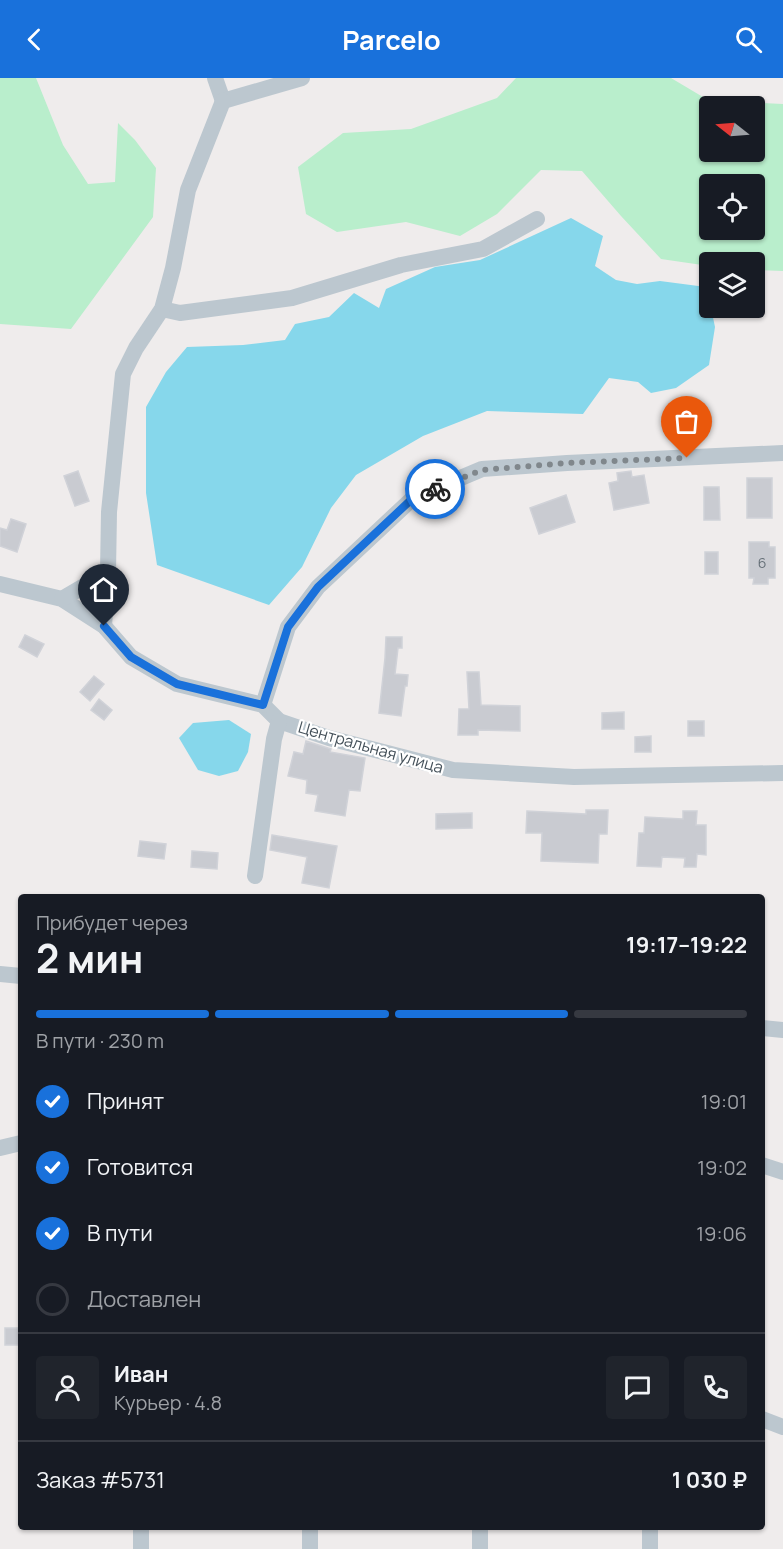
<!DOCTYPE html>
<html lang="ru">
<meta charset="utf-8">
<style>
body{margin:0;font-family:Manrope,sans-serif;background:#20242c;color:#f1f3f6;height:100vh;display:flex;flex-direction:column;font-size:22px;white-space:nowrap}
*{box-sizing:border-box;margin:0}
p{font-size:20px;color:#9ea1a6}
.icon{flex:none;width:33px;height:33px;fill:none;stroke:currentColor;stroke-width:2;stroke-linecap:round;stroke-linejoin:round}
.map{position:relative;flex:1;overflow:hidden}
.details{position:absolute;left:18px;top:816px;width:747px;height:636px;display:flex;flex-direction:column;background:#171b24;border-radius:6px;box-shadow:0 2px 4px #0004}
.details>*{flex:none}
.needle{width:39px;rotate:287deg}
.controls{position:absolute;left:699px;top:18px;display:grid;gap:12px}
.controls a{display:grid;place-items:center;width:66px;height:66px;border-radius:6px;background:#171b24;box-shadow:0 2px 4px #0004;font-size:30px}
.pin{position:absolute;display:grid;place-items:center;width:51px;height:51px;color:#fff;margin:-62px -26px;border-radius:50% 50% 50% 0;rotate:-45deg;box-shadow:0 0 6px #0007}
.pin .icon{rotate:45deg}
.courier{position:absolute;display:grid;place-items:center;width:60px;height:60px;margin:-30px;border:4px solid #1971db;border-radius:50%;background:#fff;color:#222;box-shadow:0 2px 8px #0007}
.summary em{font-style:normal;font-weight:700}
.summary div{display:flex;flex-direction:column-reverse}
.summary{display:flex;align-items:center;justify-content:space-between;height:102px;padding:0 18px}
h1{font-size:39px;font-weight:700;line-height:45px}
.bar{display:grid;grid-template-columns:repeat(4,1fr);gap:9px 6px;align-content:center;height:72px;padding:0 18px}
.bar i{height:8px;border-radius:4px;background:#363941}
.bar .current{background:#1971db}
.bar p{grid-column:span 4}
.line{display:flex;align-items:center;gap:15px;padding:0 18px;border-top:2px solid #363941}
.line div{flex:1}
.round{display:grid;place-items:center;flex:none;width:63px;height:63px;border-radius:6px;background:#20242c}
ol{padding:0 18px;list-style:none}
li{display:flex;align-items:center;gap:18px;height:66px}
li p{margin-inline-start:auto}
li .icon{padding:6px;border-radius:50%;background:#1971db;color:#fff;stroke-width:4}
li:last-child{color:#9ea1a6}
li i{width:33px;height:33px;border:3px solid #363941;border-radius:50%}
header{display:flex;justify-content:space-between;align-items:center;height:78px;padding:0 18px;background:#1971db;color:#fff;font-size:27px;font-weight:700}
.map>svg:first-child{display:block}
.green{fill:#b9eecc;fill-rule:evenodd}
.water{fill:#86d7eb}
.building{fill:#c9cbd1;stroke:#d0d2d8;stroke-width:1.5}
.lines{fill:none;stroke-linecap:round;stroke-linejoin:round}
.minor{stroke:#bcc7cf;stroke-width:16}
.done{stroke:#80878c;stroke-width:6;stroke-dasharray:0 10.8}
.route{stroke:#1971db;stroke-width:8}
.labels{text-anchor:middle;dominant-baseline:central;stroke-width:4.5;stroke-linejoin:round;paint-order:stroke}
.number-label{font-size:14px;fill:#656f77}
.street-label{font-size:16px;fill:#445059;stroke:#fff}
</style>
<header><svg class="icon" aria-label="back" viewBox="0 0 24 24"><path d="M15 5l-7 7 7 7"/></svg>Parcelo<svg class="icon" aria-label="search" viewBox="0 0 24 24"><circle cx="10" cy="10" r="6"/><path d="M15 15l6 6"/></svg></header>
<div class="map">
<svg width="783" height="1471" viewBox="0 0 783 1471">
<rect width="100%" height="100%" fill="#efecec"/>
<!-- green -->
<g class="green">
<polygon points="0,0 36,0 63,67 88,106 115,104 118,45 135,62 156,90 153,139 71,251 0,246"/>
<path d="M516,0H671L708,22L783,26V193L755,192L754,184H710L709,188L661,181L621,138L582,93L541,92L497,136L460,158L406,144L337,154L306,136L298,89L343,55L411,51L497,20ZM710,28H754V74H710ZM710,106H754V152H710Z"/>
</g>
<!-- water -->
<g class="water">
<polygon points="571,140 603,158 595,188 616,202 637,206 660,203 706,209 710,230 711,230 715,249 709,287 676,310 651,315 638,304 609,300 583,336 487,333 423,358 356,397 331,430 302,489 269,527 157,487 146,415 146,329 166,294 187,269 243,267 285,262 295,246 329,239 354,215 379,230 386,211 435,189 480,182"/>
<polygon points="229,642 251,656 248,674 238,693 219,698 198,692 179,660 193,645"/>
</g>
<!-- building -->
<g class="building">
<polygon points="78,393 89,423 75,428 64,398"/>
<polygon points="631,393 632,399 644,397 649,425 614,432 609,405 618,403 617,395"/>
<rect x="747" y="400" width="25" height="40"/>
<polygon points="704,409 719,409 720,442 704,442"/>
<polygon points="566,417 575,444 539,456 530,430"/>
<polygon points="11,441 26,446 17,474 0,468 0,450 7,452"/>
<polygon points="749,464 769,464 769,469 775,469 775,500 768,500 768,506 753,506 754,500 749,500"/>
<rect x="705" y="474" width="13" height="22"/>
<polygon points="25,557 44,566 37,579 19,569"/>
<polygon points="386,559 402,559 402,570 398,570 395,596 408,597 407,608 405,608 401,638 379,635 385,580"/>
<polygon points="467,594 479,594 481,627 520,628 520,653 478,652 478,657 458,657 459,631 469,631"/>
<polygon points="94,598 104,606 90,623 80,614"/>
<polygon points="99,621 112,632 104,642 91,632"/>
<polygon points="624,634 624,651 602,651 602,635"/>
<rect x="688" y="643" width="16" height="15"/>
<polygon points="651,658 651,674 635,674 635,659"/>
<polygon points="306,663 331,671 330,674 365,680 360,713 349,712 345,738 315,733 318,717 306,715 307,702 288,698 294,674 303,676"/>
<polygon points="586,732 608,732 607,756 599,756 598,785 541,783 542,755 526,755 527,733 586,736"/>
<polygon points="683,733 697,733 696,747 706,747 706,777 697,776 696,789 684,789 685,780 662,779 661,789 637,788 639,755 644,755 645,739 683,741"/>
<polygon points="472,735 472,750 436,751 436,736"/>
<polygon points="272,757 337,768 329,810 302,805 307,779 270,772"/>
<polygon points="140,763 166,766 164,781 138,778"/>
<polygon points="192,773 218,775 217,791 191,789"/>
<rect x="5" y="1250" width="16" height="17"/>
</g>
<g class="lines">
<!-- minor -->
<g class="minor">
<polyline points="215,0 223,23"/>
<polyline points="223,23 302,0"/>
<polyline points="162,231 180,235 292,220 401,187 483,171 537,141"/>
<polyline points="0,506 62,521 104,548 131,579 177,606 263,627 279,643 329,660 453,692 574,699 783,695"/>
<polyline points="62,521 108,494"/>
<polyline points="104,548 108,494 109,434 123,296 136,270 162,231 173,190 188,112 223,23"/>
<polyline points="263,627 288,549 318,509 413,420 482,391 567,385 783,375"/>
<polyline points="255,798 274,661 279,643"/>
<polyline points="0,896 21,898"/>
<polyline points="762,950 783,952"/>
<polyline points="0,1070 21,1065"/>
<polyline points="762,1087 783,1094"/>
<polyline points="762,1341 783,1349"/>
<polyline points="650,1449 650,1471"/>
<polyline points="141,1471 141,1449"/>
<polyline points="310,1471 310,1449"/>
<polyline points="480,1471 480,1449"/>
</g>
</g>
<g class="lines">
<!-- done -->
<polyline class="done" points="435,411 482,392 567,385 687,380"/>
<!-- route -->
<polyline class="route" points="104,548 131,579 177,606 263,627 288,549 318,509 413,420 435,411"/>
</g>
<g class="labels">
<!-- number labels -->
<g class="number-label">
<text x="762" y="484">6</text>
</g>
<!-- street labels -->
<g class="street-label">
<text transform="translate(371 669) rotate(16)">Центральная улица</text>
</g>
</g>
</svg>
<div class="controls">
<a><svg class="needle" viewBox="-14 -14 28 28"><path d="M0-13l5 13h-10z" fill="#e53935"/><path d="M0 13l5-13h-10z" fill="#9ea1a6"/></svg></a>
<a><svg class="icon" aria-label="locate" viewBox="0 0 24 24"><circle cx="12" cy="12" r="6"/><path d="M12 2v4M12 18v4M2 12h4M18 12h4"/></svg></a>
<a><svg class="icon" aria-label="layers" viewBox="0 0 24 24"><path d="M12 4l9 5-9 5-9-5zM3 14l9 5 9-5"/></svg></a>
</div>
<div class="pin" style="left:687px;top:380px;background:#ea580c"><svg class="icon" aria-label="bag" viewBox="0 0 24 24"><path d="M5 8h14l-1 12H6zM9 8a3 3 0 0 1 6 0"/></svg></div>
<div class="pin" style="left:104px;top:548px;background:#1f2937"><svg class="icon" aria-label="home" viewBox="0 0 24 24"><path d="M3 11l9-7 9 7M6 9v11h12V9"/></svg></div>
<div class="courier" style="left:435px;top:411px"><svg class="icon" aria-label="bike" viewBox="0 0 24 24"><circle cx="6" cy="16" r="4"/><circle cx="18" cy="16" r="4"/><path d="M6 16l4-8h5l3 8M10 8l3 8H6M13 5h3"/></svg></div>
<section class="details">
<div class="summary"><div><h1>2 мин</h1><p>Прибудет через</p></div><em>19:17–19:22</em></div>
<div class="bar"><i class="current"></i><i class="current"></i><i class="current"></i><i></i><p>В пути · 230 m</p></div>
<ol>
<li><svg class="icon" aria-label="check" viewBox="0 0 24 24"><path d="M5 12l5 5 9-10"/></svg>Принят<p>19:01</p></li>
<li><svg class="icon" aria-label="check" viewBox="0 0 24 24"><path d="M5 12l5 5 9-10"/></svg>Готовится<p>19:02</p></li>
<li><svg class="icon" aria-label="check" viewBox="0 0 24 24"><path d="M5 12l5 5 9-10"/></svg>В пути<p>19:06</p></li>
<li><i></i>Доставлен</li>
</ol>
<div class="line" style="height:108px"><a class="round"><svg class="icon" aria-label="person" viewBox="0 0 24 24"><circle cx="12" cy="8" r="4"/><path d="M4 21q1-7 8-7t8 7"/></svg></a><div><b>Иван</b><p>Курьер · 4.8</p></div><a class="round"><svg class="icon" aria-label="chat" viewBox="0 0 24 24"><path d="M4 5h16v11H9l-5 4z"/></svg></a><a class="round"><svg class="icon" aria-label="phone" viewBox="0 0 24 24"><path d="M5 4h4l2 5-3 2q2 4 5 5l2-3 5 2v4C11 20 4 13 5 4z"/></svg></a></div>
<div class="line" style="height:78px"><div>Заказ #5731</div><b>1 030 ₽</b></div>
</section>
</div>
